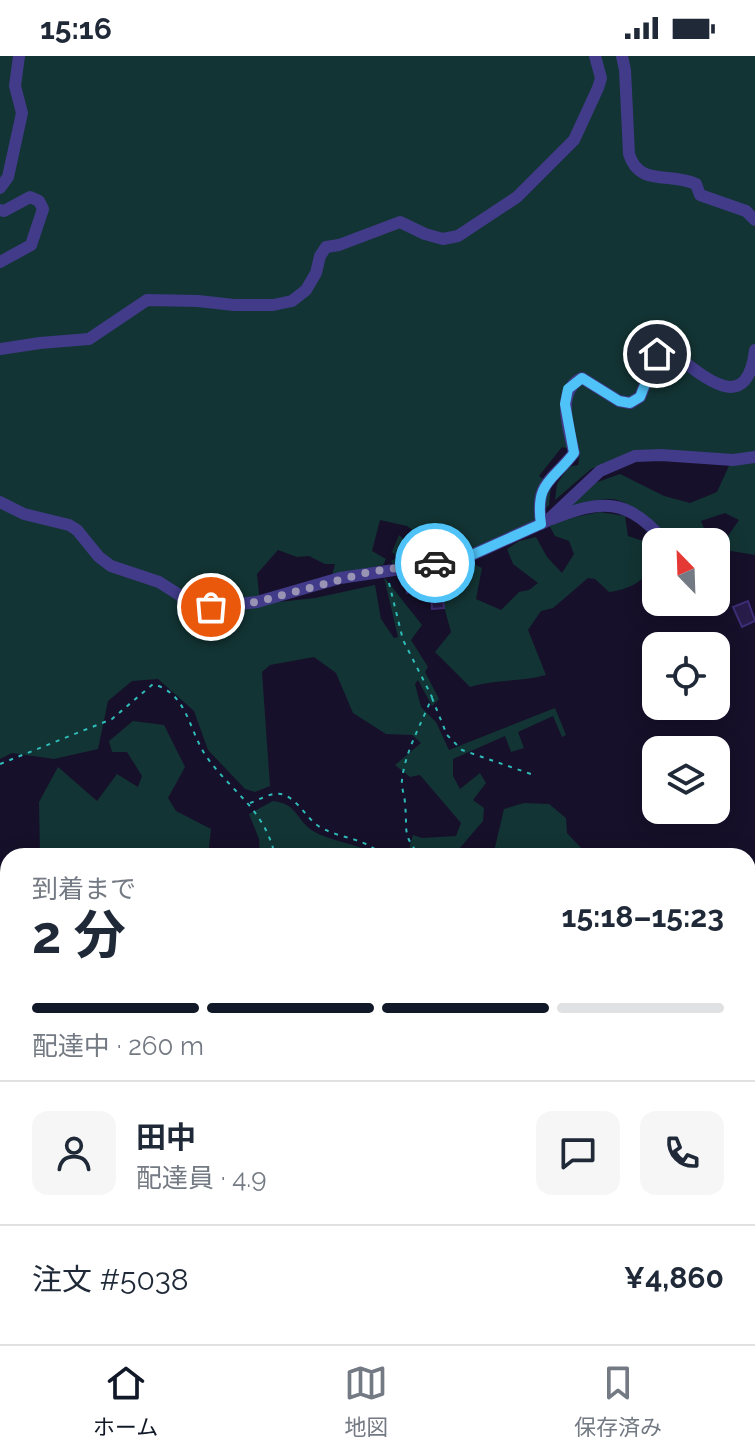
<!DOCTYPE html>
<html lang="ja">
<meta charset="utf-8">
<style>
body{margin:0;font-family:Raleway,"Noto Sans JP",sans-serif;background:#f6f6f7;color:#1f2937;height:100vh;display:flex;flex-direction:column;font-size:30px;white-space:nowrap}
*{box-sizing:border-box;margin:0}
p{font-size:26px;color:#747a83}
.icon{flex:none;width:44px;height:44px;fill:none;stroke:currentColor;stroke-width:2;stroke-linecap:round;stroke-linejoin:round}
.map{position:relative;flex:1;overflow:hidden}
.sheet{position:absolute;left:0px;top:792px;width:756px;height:496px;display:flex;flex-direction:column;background:#fff;border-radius:24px 24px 0 0;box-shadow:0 4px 20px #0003}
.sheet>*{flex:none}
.needle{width:52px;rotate:337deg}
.fabs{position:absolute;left:642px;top:472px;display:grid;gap:16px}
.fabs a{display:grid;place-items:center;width:88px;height:88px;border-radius:16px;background:#fff;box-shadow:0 4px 20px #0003;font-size:40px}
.pin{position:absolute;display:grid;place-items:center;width:68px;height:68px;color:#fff;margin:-34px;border:4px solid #fff;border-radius:50%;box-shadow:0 2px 8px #0007}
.courier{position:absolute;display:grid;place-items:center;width:80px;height:80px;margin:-40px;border:6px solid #4fc3f7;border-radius:50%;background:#fff;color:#222;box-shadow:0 2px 10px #0007}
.summary em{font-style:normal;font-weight:700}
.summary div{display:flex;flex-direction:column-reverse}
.summary{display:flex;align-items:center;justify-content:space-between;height:136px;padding:0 32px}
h1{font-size:52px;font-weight:700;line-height:60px}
.bar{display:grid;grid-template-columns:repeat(4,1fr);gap:12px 8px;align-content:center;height:96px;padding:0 32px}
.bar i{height:10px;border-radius:6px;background:#e0e1e3}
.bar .current{background:#111827}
.bar p{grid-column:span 4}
.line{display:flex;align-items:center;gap:20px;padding:0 32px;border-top:2px solid #e0e1e3}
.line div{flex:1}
.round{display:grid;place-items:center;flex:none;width:84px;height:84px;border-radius:16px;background:#f6f6f7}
.status{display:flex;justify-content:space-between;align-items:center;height:56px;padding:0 40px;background:#fff;direction:ltr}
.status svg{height:22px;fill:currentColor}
.dock{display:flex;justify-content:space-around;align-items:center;height:112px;border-top:2px solid #e0e1e3;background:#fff;font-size:22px;color:#747a83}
.dock a{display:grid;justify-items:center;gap:4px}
.dock .current{color:#111827}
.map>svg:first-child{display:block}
.green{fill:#133434}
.building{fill:#281c4b;stroke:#3f2e77;stroke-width:2}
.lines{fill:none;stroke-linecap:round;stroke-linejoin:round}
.path{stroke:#2fbdba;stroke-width:2;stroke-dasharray:4 6;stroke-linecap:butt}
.minor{stroke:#413b89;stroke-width:12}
.done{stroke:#9993b4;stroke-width:8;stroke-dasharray:0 14.4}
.route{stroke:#4fc3f7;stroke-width:10}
</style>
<div class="status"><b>15:16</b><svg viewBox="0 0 49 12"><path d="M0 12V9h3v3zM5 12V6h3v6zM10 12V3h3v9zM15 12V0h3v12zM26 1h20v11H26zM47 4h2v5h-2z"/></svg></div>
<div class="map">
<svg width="755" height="1288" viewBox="0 0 755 1288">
<rect width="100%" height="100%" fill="#16102a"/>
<!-- green -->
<g class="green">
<path d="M0,0H755V499L719,493L739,464L725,457L701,465L710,486H673C664,472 626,442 610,443C592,443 575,450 559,457L592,428L620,418L664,440L690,447L717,436L733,401L627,399L591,413L555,444L557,428L568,411L578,409L580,396L562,391L539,420L551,429L549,449L530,468L498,484L450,501L393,508L391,505L398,501L392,496L399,479L409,488L421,480L407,470L380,464L372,495L386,503L383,509L332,520L335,508H325L309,500L297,501L278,494L257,518L260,548L315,542L375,529L381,563L394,582L398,581L384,521L422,569L411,584L428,611L425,616L439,643L432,650L418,624L415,628L421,651L436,666L449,694L555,652L566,679L562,681L553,660L518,676L524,692L511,696L505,680L453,703V720L460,733L480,717L486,727L473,744L484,752L483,765L453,800H411L408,796L413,779L422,782L456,780L461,767L420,719L410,721L395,709L421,687L412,679L386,678L353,657L336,617L314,601L270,609L262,616L270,730L255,736L245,733L208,694L194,655L158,623L132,625L108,645L98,693L54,703L12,697L0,703Z"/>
<path d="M600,456L625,460L628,480L643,485L655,508C642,526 631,533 609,536L595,523L588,522L553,552L541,555L528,574L546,619C521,626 495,623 470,631L435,596L451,576L443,547L456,523L454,513L468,505L482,512L476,543L501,554L519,536L529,534L538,527L513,508L507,493L519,485L536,481L547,501L562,517L574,498L569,485L555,480L549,469L565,463Z"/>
<polygon points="133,665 164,669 185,711 168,742 176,755 211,773 208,800 40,800 39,746 58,711 97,745 117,718 138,731 142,720 127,696 112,696 109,685"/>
<path d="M273,745C298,748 295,763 313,775C329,785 360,788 380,800H260L259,783L249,758Z"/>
<polygon points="524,747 549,748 566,762 567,777 583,794 614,800 493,800 504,753"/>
<path d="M8,870V1021L0,1008V927L4,924C1,906 0,884 8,870Z"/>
<polygon points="748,1112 755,1117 755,1181 748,1189"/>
<polygon points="8,1141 8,1213 5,1201 0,1218 0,1144"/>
<polygon points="748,1219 755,1224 755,1288 665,1288 659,1280 748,1280"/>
<polygon points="126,1280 508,1280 493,1288 185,1288 182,1283 142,1288"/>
</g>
<!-- building -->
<g class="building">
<polygon points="716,516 728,545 716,550"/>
<polygon points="434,519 434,525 449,523 450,533 442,534 444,552 432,553 431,535 407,537 406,527 422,525 422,520"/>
<polygon points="748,545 755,565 742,571 733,551"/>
<polygon points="593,1280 628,1280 631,1288 597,1288"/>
</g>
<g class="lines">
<!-- path -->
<g class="path">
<path d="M389,527L403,584L432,641C422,667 405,695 402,724C401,732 405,740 405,748C408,775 401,777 420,800"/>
<polyline points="432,642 447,679 462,694 531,718"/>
<path d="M0,708L112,663L153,628C188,638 188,673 206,700C231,736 265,753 275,800"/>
<path d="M250,747C259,744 271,736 281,738C298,742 306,763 320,771C343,784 361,780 384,800"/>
<polyline points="0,1253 8,1253"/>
</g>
<!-- minor -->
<g class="minor">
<path d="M622,0L625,14L629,98C639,131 670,116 696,128L700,139L746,155L755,164"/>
<polyline points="0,132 8,121 22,57 15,30 19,0"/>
<polyline points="0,154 4,155 30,141 39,145 43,153 31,189 0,206"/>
<polyline points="0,293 40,287 89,283 147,244 198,245 234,249 273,249 292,245 306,234 316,217 320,200 326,191 339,189 400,166 425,178 443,183 458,180 517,141 574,84 598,32 601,22 595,0"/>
<polyline points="0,446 24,458 69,469 77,474 99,501 111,510 159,526 195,549 211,551 257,546 340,522 448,506 474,498 547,465 600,415 635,400 661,399 733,404 755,401"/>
<path d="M552,463C602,443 629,442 665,486"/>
<path d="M541,468C535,426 551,426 574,397C569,373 555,335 582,322L619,345L630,347L640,341L657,298L673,297C704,321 747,361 755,294"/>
</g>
</g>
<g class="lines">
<!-- done -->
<polyline class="done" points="211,551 257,546 369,516 435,507"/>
<!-- route -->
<path class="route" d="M435,507L474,498L541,468C535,426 552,426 574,397L565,348L568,333L582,322L619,345L630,347L640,341L657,298"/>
</g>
</svg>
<div class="fabs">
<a><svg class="needle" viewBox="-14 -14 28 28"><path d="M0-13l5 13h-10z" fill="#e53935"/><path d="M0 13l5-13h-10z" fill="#747a83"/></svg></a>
<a><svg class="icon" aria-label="locate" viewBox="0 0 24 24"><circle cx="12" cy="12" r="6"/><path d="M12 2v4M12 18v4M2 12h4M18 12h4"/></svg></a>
<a><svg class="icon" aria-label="layers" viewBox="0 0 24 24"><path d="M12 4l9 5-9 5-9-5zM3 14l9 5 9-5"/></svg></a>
</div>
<div class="pin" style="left:211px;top:551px;background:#ea580c"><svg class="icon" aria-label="bag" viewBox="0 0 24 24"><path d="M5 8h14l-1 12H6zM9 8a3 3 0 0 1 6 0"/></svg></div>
<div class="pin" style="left:657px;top:298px;background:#1f2937"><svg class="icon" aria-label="home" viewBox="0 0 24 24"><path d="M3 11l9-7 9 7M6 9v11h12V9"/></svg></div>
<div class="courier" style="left:435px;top:507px"><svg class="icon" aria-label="car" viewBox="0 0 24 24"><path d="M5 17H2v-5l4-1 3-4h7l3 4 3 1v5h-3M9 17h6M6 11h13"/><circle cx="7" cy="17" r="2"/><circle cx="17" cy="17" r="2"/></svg></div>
<section class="sheet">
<div class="summary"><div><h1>2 分</h1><p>到着まで</p></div><em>15:18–15:23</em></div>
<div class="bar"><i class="current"></i><i class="current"></i><i class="current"></i><i></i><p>配達中 · 260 m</p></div>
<div class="line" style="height:144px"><a class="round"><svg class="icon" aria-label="person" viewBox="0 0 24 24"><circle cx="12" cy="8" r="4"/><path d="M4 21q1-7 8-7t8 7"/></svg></a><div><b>田中</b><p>配達員 · 4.9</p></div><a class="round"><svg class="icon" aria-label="chat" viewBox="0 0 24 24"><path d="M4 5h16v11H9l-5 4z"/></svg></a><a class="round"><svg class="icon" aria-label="phone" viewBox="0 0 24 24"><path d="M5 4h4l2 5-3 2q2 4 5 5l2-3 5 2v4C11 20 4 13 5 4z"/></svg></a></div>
<div class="line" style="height:104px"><div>注文 #5038</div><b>¥4,860</b></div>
</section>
</div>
<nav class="dock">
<a class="current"><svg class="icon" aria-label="home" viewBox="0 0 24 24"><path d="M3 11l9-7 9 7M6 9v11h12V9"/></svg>ホーム</a>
<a><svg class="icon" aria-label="map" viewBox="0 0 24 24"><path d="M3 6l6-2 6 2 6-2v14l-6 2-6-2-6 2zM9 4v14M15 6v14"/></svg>地図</a>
<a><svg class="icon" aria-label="saved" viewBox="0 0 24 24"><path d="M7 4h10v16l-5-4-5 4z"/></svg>保存済み</a>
</nav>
